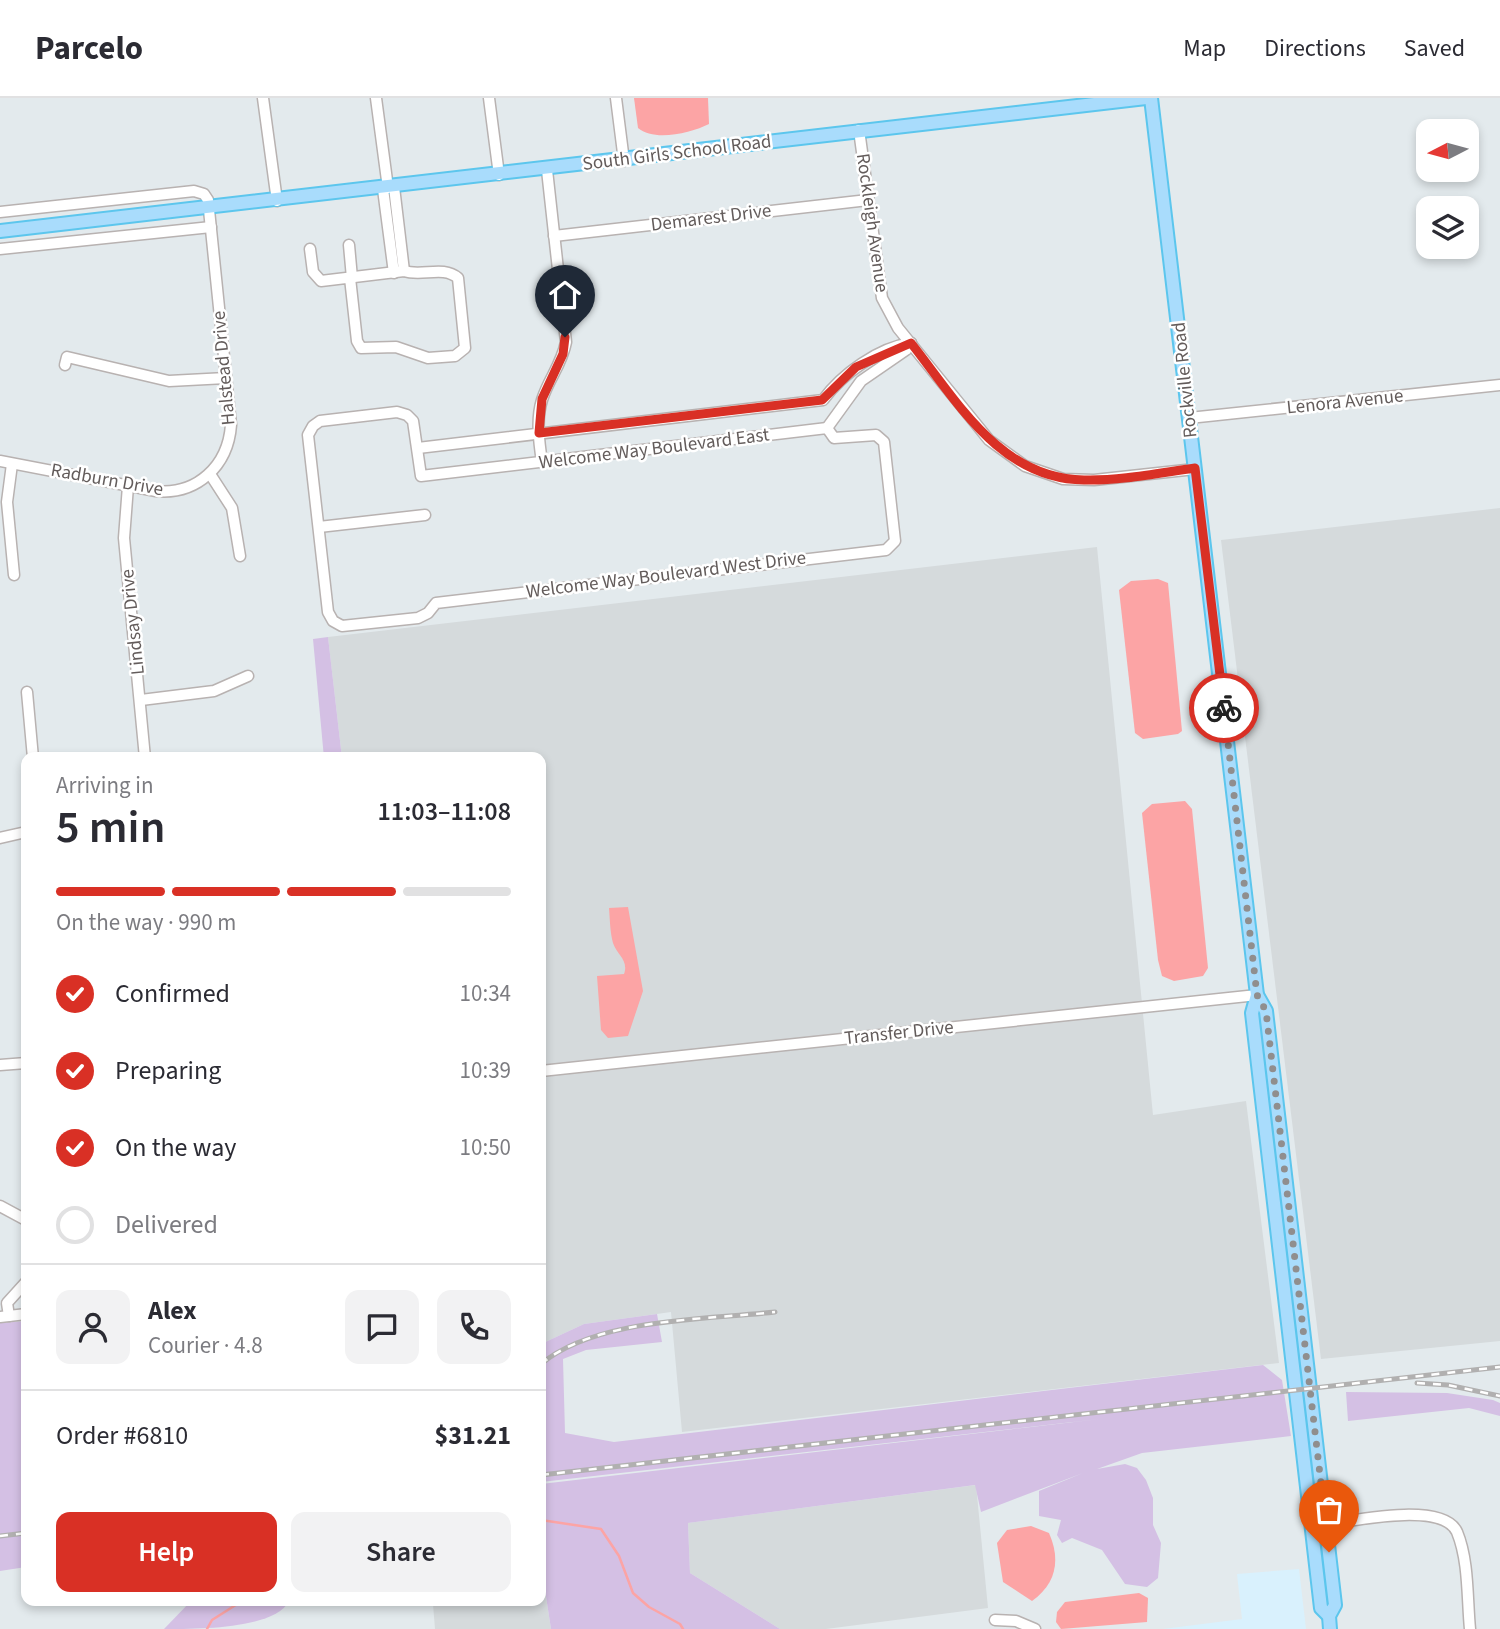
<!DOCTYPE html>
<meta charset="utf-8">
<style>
body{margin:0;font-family:"Source Sans 3",sans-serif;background:#f2f2f3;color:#2b2b33;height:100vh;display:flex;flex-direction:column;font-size:26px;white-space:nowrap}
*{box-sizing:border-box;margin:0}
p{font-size:23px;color:#7c7c81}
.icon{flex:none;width:38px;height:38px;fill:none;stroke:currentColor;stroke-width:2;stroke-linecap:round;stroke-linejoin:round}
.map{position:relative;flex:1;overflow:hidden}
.side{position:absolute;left:21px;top:654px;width:525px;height:854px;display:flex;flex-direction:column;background:#fff;border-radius:14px;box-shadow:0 4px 10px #0003}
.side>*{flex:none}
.needle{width:46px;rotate:264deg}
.controls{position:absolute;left:1416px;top:21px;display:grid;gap:14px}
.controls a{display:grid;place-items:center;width:63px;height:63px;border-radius:14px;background:#fff;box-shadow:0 4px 10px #0003;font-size:35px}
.pin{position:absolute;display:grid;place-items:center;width:60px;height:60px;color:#fff;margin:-72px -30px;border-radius:50% 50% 50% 0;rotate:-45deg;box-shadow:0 0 7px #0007}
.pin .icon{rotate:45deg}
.courier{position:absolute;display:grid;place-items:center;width:70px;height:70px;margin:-35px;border:5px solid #d93025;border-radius:50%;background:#fff;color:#222;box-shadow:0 2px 9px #0007}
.summary em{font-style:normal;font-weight:600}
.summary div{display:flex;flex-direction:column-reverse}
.summary{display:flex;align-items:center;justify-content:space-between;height:119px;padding:0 35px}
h1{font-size:46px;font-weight:600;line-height:52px}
.bar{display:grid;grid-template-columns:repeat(4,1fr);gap:10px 7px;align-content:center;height:84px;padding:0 35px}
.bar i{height:9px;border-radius:5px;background:#e1e1e2}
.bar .current{background:#d93025}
.bar p{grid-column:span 4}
.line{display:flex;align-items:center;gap:18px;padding:0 35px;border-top:2px solid #e1e1e2}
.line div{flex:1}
.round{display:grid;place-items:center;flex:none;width:74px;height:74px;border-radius:14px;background:#f2f2f3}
ol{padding:0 35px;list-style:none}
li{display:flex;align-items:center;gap:21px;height:77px}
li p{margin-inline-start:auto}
li .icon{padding:7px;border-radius:50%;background:#d93025;color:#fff;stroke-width:4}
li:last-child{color:#7c7c81}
li i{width:38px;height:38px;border:4px solid #e1e1e2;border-radius:50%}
.button{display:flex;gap:14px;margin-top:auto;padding:14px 35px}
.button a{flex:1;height:80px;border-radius:14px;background:#d93025;color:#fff;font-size:28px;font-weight:600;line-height:80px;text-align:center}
.button a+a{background:#f2f2f3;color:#2b2b33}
header{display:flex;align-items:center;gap:42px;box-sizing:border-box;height:98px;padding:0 35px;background:#fff;border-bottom:2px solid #e1e1e2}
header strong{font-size:33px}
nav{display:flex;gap:38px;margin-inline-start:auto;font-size:24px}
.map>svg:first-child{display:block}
.commercial{fill:#d9f1fd}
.industrial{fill:#d5dadc}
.green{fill:#d4c0e4}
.water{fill:#fca4a5}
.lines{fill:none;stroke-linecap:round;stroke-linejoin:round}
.stream{stroke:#fca4a5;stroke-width:2.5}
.minor-casing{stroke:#b8b2b1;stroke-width:13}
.major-casing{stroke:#5cc6ed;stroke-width:16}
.minor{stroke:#fff;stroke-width:10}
.major{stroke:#a9dcfc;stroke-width:12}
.rail-casing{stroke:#b1b0b0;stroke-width:5}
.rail{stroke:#fff;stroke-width:2.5;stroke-dasharray:8;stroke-linecap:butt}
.done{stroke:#908e8e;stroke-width:7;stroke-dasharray:0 12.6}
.route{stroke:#d93025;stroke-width:9}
.labels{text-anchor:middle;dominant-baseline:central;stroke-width:5;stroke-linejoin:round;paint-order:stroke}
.street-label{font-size:19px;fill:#635c5b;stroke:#fff}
</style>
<header>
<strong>Parcelo</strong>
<nav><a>Map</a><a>Directions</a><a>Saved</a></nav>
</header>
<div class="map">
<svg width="1500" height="1531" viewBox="0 0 1500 1531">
<rect width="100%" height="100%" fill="#e3eaed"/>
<!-- commercial -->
<polygon class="commercial" points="1299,1471 1306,1531 1163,1531 1242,1521 1237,1476"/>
<!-- industrial -->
<g class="industrial">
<polygon points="1500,410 1500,1243 1321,1261 1221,442"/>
<polygon points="1097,449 1153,1017 1246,1003 1279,1265 682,1334 671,1214 584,1226 541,1246 541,660 342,660 328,539"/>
<polygon points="976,1387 988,1510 826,1531 780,1531 690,1475 688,1425"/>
<polygon points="541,1492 545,1492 551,1531 435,1531 433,1506 457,1503 541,1503"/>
</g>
<!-- green -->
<g class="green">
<polygon points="328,539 342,660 324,660 313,541"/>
<polygon points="657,1216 662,1244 586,1252 563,1261 565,1335 614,1344 1263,1267 1282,1282 1291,1338 1142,1355 1097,1371 1125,1366 1137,1370 1146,1382 1153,1400 1153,1427 1161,1445 1158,1480 1147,1489 1125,1486 1102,1452 1072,1440 1062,1445 1057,1437 1061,1422 1039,1418 1039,1393 1083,1375 981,1414 975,1387 688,1425 690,1475 780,1531 551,1531 545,1492 541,1492 541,1386 1108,1320 541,1384 541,1246 584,1226"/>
<polygon points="26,1223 26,1469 0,1473 0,1225"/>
<polygon points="1346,1294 1447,1295 1493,1302 1500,1305 1500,1318 1469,1310 1348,1323"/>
<path d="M191,1503H289C275,1531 198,1531 164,1531Z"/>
</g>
<!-- water -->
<g class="water">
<path d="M634,0H708L709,26C691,35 654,44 638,30Z"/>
<polygon points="1158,481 1168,485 1182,633 1178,636 1143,641 1135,635 1119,492 1131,483"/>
<polygon points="1185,703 1192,711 1208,870 1203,878 1174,883 1162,878 1158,862 1142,715 1152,706"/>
<path d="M628,809L643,893L628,938L608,940L601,932L597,878L624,876C629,862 617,857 613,845C610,834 610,822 609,810Z"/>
<path d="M1031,1428L1049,1435C1061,1462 1056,1486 1032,1503L1003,1484L997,1445L1007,1432Z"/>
<polygon points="1139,1495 1148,1500 1147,1524 1061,1531 1056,1524 1057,1514 1065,1504"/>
</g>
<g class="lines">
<!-- stream -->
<g class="stream">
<polyline points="541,1422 601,1431 619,1458 633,1495 649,1509 680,1526 683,1531"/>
<polyline points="207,1531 212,1522 242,1503"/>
</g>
<!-- minor casing -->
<g class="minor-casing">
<g id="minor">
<polyline points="263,0 277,103"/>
<polyline points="376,0 388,90"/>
<polyline points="489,0 499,77"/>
<polyline points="616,0 624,63"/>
<polyline points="859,32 882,200 898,230 989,342 1025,368 1063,381 1094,382 1195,371"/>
<polyline points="394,89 404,173"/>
<polyline points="383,91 394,175"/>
<path d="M0,114L194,93L204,96L208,102L231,327C228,368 197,397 156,393L0,363"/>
<polyline points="554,138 868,102"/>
<polyline points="349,147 352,180"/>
<polyline points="0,151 211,129"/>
<path d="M310,151L313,174L321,183L404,173C422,179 443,167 458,180L465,250L455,258L428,260L396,249L361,250L357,243L350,180"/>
<polyline points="65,267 67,259 169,283 226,280"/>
<polygon points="397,314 407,317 413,323 421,378 827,330 834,340 876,337 884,344 895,443 886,452 436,505 428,515 418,520 342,528 333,523 328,514 308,337 313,328 320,323"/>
<polyline points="1189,320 1500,287"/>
<polyline points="827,330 861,283 906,252 911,245"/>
<path d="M418,350L823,302C842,276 878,250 911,245"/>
<path d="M542,364C539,344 536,321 542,302C548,282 562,266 566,244L547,72"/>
<polyline points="12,366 7,404 14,477"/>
<polyline points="210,376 232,410 240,458"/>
<polyline points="128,388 124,440 145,660"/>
<polyline points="319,429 425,417"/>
<polyline points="27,594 33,660"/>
<polyline points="141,602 214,593 248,578"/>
<polyline points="0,740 26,734"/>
<polyline points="0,967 26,965"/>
<polyline points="541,973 1257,897"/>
<polyline points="0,1108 26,1122"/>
<polyline points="9,1218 7,1205 26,1184"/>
<polyline points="0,1219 26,1216"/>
<path d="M1312,1429C1342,1425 1442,1401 1457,1434C1469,1463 1467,1501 1470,1531"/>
<polyline points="995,1522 1016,1523 1035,1531"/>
</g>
</g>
<!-- major casing -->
<g class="major-casing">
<g id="major">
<polyline points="1151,0 1257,897 1266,913 1335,1507 1329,1518 1330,1531"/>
<polyline points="0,133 1146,0"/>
<polyline points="1257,897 1252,915 1321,1510 1329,1518"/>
</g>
</g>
<!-- minor -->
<use href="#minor" class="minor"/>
<!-- major -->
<use href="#major" class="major"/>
<!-- rail casing -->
<g class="rail-casing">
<g id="rail">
<path d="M541,1266C596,1220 705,1222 775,1214"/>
<polyline points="1417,1285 1448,1287 1500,1298"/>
<polyline points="541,1377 1500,1269"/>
<polyline points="0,1438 26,1435"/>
</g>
</g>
<!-- rail -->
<use href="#rail" class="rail"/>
</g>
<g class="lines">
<!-- done -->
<polyline class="done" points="1224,610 1257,897 1266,913 1329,1454"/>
<!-- route -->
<path class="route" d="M565,239L563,256L542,301L539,335L822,302L856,269L911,245C957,303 1000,381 1084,382C1120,383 1159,375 1195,370L1224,610"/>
</g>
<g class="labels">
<!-- street labels -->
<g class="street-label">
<text transform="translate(677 55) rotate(-7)">South Girls School Road</text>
<text transform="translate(711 120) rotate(-7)">Demarest Drive</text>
<text transform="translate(872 125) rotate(82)">Rockleigh Avenue</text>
<text transform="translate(224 270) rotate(-95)">Halstead Drive</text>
<text transform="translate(1185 282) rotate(-96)">Rockville Road</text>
<text transform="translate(1345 304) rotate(-6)">Lenora Avenue</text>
<text transform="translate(654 351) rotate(-7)">Welcome Way Boulevard East</text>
<text transform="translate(107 382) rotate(10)">Radburn Drive</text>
<text transform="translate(666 477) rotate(-7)">Welcome Way Boulevard West Drive</text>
<text transform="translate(133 524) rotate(-96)">Lindsay Drive</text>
<text transform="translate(899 935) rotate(-6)">Transfer Drive</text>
</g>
</g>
</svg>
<div class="controls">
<a><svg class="needle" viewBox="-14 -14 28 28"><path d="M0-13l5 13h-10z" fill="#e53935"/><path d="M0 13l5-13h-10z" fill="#7c7c81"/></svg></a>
<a><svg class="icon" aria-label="layers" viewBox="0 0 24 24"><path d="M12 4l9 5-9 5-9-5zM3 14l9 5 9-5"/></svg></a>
</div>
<div class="pin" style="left:1329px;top:1454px;background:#ea580c"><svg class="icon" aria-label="bag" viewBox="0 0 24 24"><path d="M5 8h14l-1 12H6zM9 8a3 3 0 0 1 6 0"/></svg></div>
<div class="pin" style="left:565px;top:239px;background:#1f2937"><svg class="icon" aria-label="home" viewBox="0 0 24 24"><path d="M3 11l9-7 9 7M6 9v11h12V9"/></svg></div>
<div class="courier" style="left:1224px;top:610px"><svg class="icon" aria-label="bike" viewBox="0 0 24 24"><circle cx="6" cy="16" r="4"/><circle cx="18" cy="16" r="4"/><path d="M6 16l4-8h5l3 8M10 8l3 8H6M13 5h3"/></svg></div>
<section class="side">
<div class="summary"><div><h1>5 min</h1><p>Arriving in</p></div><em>11:03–11:08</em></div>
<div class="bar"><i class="current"></i><i class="current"></i><i class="current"></i><i></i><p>On the way · 990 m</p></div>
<ol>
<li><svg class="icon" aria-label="check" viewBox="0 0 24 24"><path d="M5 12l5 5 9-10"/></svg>Confirmed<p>10:34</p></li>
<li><svg class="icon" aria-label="check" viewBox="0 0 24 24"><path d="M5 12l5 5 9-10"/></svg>Preparing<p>10:39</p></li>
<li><svg class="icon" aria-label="check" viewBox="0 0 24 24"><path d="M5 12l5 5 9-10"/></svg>On the way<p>10:50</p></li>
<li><i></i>Delivered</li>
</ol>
<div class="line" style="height:126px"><a class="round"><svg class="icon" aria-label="person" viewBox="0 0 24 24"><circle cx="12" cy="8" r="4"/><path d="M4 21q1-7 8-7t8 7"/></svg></a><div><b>Alex</b><p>Courier · 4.8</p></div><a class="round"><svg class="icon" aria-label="chat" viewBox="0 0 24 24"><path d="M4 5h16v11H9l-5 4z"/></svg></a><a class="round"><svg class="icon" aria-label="phone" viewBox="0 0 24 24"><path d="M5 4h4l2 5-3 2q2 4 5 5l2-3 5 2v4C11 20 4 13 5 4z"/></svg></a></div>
<div class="line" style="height:91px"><div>Order #6810</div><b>$31.21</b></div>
<div class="button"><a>Help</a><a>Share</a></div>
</section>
</div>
